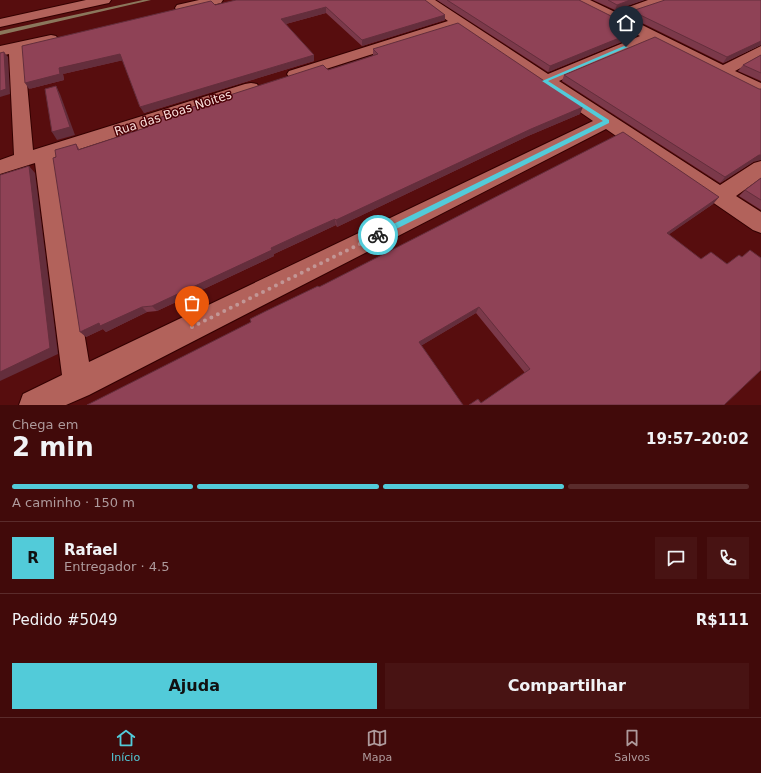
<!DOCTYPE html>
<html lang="pt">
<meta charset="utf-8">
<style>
body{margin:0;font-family:"DejaVu Sans",sans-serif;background:#481313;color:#f1f3f6;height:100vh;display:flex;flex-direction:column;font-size:15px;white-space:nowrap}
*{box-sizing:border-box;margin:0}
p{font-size:13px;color:#ae9a9c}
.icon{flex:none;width:22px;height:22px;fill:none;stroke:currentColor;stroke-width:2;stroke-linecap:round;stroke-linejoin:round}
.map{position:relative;height:405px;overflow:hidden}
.details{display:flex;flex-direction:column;background:#410a0a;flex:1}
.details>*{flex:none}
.pin{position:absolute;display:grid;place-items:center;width:34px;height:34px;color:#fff;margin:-41px -17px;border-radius:50% 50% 50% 0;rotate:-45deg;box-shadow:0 0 4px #0007}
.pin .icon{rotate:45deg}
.courier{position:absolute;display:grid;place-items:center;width:40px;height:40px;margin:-20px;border:3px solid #52cbd9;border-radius:50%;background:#fff;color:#222;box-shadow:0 1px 5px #0007}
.summary em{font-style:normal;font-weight:700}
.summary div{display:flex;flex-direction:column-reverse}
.summary{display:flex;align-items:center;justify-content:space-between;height:68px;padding:0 12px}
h1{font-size:26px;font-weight:700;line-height:30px}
.bar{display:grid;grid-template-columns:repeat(4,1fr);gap:6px 4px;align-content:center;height:48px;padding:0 12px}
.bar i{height:5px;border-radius:3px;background:#5a2b2b}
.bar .active{background:#52cbd9}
.bar p{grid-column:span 4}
.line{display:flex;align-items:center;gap:10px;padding:0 12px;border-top:1px solid #5a2b2b}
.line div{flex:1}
.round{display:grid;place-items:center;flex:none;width:42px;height:42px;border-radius:0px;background:#481313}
.action{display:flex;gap:8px;margin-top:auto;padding:8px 12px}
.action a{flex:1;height:46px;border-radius:0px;background:#52cbd9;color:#111;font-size:16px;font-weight:700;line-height:46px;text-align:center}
.action a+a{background:#481313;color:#f1f3f6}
.dock{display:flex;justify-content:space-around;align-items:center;height:56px;border-top:1px solid #5a2b2b;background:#410a0a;font-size:11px;color:#ae9a9c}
.dock a{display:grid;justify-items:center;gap:2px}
.dock .active{color:#52cbd9}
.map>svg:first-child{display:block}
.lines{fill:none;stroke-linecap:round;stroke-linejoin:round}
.stream{fill:#8b775c;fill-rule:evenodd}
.minor-casing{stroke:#330001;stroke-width:2}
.minor{fill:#b2625b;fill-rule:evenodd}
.wall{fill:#7b394a}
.shaded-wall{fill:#642e3c}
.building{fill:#8f4256;stroke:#642e3c}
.route{fill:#52cbd9}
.done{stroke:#c29695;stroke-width:4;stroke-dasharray:0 7.2}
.labels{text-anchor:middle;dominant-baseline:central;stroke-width:3;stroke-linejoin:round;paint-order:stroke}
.far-street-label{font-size:12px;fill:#fce0dd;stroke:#4b0005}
</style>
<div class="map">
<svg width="761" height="405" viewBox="0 0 761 405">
<rect width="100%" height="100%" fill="#570d0e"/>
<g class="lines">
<!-- stream -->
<polygon class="stream" points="143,0 151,0 0,35 0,31"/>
<!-- minor casing -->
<g class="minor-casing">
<g id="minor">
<polygon points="86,0 111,0 109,3 104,4 0,27 0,19"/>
<polygon points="199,0 223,0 221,3 182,12 177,11 175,8 177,5"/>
<polygon points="419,0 435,0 548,74 640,36 575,3 573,0 590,0 615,12 648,0 667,0 665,3 626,17 723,65 761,46 761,57 735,71 761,83 761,95 755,94 652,41 559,81 720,185 754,163 761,161 761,178 736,196 761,212 761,233 753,230 606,129 89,395 66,405 19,405 23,394 62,375 35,163 0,174 0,160 14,155 9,54 0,56 0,46 51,35 56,36 58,39 56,42 24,50 33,150 245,84 251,83 257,84 259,88 257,92 55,157 89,362 593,121 457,27 301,77 295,79 289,77 287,74 289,71 448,21"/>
</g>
</g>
<!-- minor -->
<use href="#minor" class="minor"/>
</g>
<!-- wall -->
<g class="wall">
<polygon points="425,0 445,20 362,46 326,13 286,24 314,61 144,113 123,60 63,74 64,80 29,89 215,5"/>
<polygon points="437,0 579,0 636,36 548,72"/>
<polygon points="593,0 644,0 615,10"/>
<polygon points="761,0 761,45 723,63 630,17 632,11"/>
<polygon points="373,49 580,114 528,136 337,227 336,225 300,242 274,254 274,256 157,311 147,312 106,332 103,329 86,337 56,157 76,144 80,150 373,56"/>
<polygon points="761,55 761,81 738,71 743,65"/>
<polygon points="564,75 759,89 753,162 720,183 562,81"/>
<polygon points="761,178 761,210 739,196 745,190"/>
<polygon points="719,197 713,204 669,234 724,405 481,403 525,373 476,313 422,345 319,287"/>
</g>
<!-- shaded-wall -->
<g class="shaded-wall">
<polygon points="630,0 644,0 615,10 617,5"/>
<polygon points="326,7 326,13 282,25 281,19"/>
<polygon points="445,15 445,20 362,46 362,40"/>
<polygon points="639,30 636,36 548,72 550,66"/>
<polygon points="761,41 761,45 723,63 727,57"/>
<polygon points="4,52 8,57 10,94 0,97 0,91"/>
<polygon points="120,54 124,60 63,74 64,80 29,89 25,83 59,68"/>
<polygon points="314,55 314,61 144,113 140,107"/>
<polygon points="56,86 60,94 75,135 57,140 52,132"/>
<polygon points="583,107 580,114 528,136 337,227 336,220 531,129"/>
<polygon points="759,155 761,155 761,160 753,162 720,183 725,177"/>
<polygon points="29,166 35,173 58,354 0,381 0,372"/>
<polygon points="719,197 713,204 661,240 667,233"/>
<polygon points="335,219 336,225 274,254 274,256 157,311 152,306 271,248"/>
<polygon points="142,307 147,312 106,332 103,329 86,337 80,332 99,323"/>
<polygon points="479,307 476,313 419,347 419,342"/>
</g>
<!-- building -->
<g class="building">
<polygon points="236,0 425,0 445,15 362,40 326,7 281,19 314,55 140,107 120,54 59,68 60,74 25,83 22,46 211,1 215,5"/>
<polygon points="447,0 579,0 639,30 550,66"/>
<polygon points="608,0 630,0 617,5"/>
<polygon points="665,0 761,0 761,41 727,57 632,11"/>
<polygon points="458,23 583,107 531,129 336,220 335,219 299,235 271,248 272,250 152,306 142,307 100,326 99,323 80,332 53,158 56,157 55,150 76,144 78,150 148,127 146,122 323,65 328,70 341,66 378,54 373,49"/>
<polygon points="655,37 759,89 761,89 761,155 759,155 725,177 564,75"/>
<polygon points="4,52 6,89 0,91 0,53"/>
<polygon points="761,55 761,73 743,65"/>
<polygon points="56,86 70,127 52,132 45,89"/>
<polygon points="623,132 719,197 667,233 701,259 711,252 727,264 739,255 742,257 750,250 761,258 761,370 724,405 469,405 478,399 481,403 530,369 479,307 419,342 463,405 87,405 251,322 250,319 266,311 318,286 319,287"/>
<polygon points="29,166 50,348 0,372 0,175"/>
<polygon points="761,178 761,200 745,190"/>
</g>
<!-- route -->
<polygon class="route" points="624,46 628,47 548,81 609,120 609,123 380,237 375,237 375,233 603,121 542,81"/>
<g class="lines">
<!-- done -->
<polyline class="done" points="192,327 378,235"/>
</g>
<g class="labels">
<!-- far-street labels -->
<g class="far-street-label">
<text transform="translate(173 113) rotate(-18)">Rua das Boas Noites</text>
</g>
</g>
</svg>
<div class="pin" style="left:192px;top:327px;background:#ea580c"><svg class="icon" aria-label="bag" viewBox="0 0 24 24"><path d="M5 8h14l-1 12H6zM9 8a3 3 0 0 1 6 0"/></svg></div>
<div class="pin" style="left:626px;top:47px;background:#1f2937"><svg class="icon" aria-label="home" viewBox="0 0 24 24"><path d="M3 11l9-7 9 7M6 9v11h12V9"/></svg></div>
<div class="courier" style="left:378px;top:235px"><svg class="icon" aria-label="bike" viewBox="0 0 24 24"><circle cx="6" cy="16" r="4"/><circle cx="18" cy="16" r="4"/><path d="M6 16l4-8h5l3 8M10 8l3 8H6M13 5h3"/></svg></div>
</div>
<section class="details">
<div class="summary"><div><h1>2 min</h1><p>Chega em</p></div><em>19:57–20:02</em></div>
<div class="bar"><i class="active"></i><i class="active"></i><i class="active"></i><i></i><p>A caminho · 150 m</p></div>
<div class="line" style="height:72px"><b class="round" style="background:#52cbd9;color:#111">R</b><div><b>Rafael</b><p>Entregador · 4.5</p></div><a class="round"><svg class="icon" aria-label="chat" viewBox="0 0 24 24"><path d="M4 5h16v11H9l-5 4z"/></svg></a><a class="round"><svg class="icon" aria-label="phone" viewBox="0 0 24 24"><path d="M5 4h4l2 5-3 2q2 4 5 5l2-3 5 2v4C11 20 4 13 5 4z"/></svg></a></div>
<div class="line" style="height:52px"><div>Pedido #5049</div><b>R$111</b></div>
<div class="action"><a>Ajuda</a><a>Compartilhar</a></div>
</section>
<nav class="dock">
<a class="active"><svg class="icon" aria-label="home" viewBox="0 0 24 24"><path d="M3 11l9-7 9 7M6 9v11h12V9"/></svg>Início</a>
<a><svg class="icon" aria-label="map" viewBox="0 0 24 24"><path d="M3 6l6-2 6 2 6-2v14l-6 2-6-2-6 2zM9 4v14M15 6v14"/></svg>Mapa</a>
<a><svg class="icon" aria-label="saved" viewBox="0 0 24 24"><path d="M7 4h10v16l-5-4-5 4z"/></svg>Salvos</a>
</nav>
